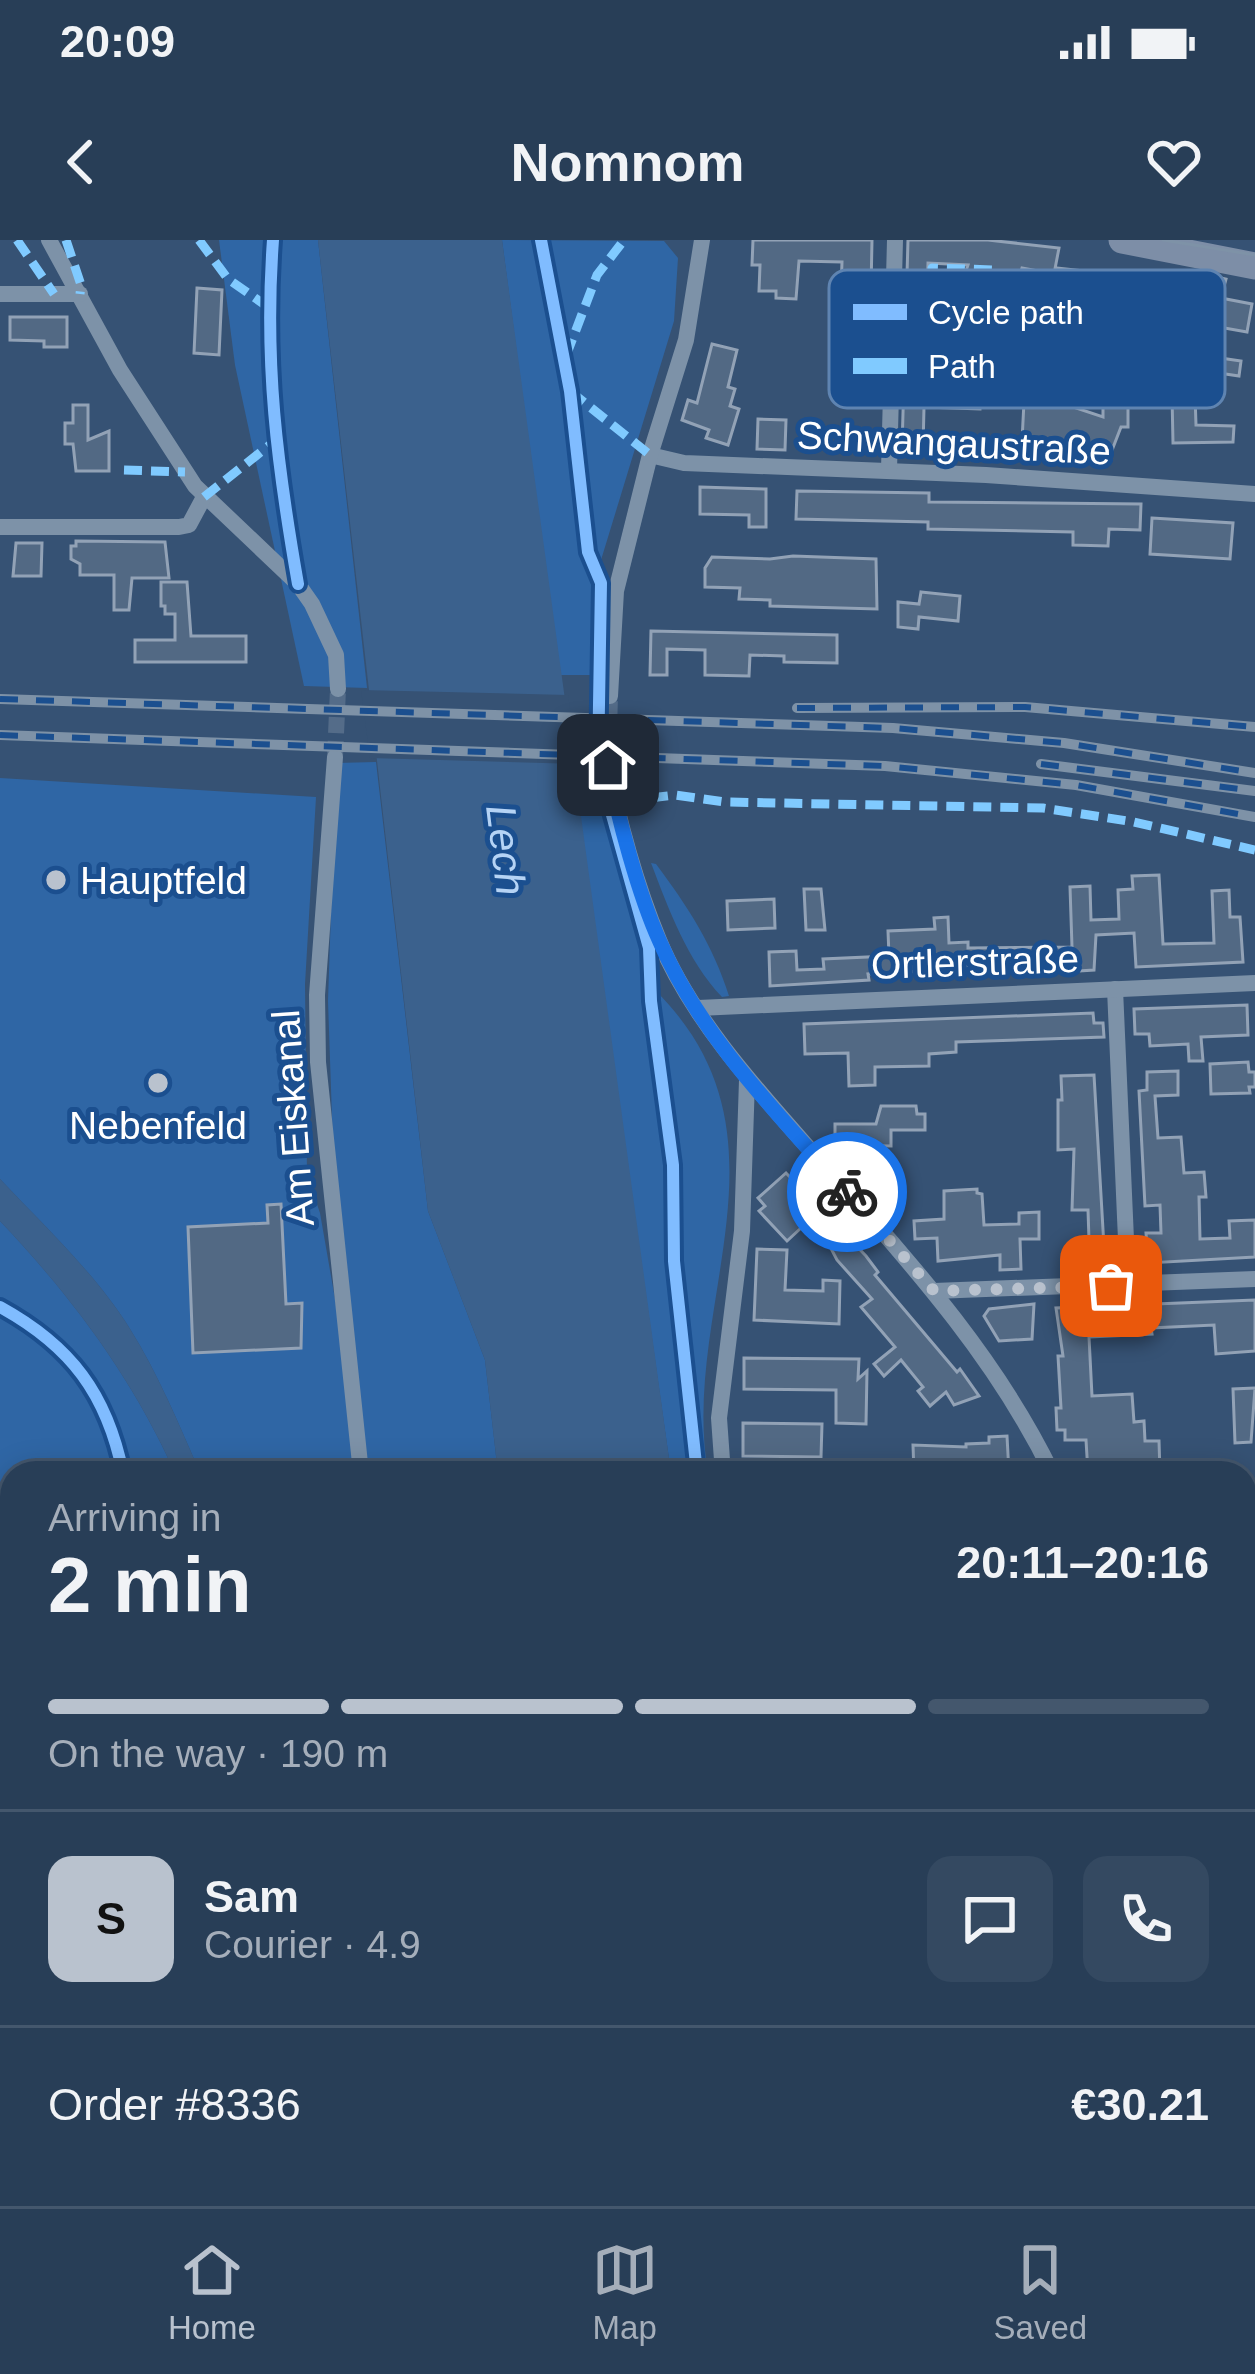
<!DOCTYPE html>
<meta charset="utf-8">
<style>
body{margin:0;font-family:Helvetica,sans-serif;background:#344961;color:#f1f3f6;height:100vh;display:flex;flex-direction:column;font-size:45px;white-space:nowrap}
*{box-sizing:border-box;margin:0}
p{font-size:39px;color:#a5aeba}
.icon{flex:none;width:66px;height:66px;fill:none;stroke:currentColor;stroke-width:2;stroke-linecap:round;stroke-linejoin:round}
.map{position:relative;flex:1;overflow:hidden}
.sheet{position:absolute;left:0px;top:1221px;width:1257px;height:747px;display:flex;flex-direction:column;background:#283e57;border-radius:36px 36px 0 0;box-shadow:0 6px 30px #0003,0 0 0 3px #44576d}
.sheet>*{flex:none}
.pin{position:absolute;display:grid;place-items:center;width:102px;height:102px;color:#fff;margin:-51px;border-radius:24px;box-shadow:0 6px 18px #0006}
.courier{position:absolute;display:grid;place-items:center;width:120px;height:120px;margin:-60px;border:9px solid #1a73e8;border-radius:50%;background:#fff;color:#222;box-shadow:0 3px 15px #0007}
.head em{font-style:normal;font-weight:700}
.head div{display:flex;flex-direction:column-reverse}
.head{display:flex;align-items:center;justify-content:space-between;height:204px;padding:0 48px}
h1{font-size:78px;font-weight:700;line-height:90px}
.bar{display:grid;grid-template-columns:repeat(4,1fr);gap:18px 12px;align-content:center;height:144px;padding:0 48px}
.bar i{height:15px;border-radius:9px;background:#44576d}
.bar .active{background:#b9c2ce}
.bar p{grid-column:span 4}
.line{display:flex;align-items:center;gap:30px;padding:0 48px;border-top:3px solid #44576d}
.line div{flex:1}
.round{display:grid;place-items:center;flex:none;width:126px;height:126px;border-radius:24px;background:#344961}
.status{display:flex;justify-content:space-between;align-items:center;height:84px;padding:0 60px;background:#283e57;direction:ltr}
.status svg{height:33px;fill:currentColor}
header{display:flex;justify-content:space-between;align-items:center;height:156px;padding:0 48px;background:#283e57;font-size:54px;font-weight:700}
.dock{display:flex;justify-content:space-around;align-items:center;height:168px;border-top:3px solid #44576d;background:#283e57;font-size:33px;color:#a5aeba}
.dock a{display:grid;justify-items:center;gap:6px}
.dock .active{color:#b9c2ce}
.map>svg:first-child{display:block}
.green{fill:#2f66a5}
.water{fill:#3b618d}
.pier{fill:#365274}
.building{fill:#526984;stroke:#92a2b6;stroke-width:3}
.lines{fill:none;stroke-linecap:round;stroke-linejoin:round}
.minor-tunnel{stroke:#546c89;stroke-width:16;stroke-dasharray:16 8;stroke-linecap:butt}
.minor{stroke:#7d92a8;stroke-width:16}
.primary{stroke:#7d8ea7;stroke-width:27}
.tram{stroke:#7e92a7;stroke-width:3}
.rail-casing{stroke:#7e92a7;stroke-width:10}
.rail{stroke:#1b4f8f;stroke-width:6;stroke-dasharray:18;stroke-linecap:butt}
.quiet{stroke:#80caff;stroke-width:9;stroke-dasharray:18 9;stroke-linecap:butt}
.cycleway-casing{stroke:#1b4f8f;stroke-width:20}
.cycleway{stroke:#80bcff;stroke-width:12}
.done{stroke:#b9c2ce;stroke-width:12;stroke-dasharray:0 21.6}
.route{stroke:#1a73e8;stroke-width:15}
.poi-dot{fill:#b9c2ce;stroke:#1b4f8f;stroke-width:4.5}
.labels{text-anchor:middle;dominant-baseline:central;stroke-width:10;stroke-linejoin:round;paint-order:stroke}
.street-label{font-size:39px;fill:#fff;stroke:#1b4f8f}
.poi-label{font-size:39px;fill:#fff;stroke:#1b4f8f;text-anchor:start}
.water-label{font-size:42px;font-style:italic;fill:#b5d3f5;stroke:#1b4f8f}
.key{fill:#1b4f8f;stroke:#5f84b1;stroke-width:3}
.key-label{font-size:33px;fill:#fff}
</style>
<div class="status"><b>20:09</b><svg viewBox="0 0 49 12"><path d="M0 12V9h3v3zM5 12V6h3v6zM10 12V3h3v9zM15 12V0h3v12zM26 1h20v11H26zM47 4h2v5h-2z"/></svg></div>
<header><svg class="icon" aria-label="back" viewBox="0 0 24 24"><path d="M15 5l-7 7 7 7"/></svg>Nomnom<svg class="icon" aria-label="heart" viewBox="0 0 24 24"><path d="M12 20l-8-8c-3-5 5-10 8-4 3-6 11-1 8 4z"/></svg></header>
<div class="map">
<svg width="1255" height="1966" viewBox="0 0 1255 1966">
<rect width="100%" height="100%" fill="#365274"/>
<!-- green -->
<g class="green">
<polygon points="219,0 318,0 367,448 304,446 235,125"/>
<polygon points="502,0 664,1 678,18 674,81 594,343 592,435 559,435"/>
<polygon points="376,522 428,971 485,1120 498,1233 368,1233 334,936 328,761 336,523"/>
<path d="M596,537L656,751C803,898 679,1066 708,1233H671L573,538Z"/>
<path d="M0,538L316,557L305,744L307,935L320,973L346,1122L358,1233H200C179,1184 158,1134 130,1089C96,1034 44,986 0,939Z"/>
<path d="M651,623L656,624C688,667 713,705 729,756L722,757C687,720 669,670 651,623Z"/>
<path d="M0,981C72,1057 132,1137 175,1233H12V1956H202L203,1966H0Z"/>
<polygon points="229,1956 425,1956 423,1966 229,1966"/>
</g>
<!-- water -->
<g class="water">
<polygon points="318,0 502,0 671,1233 498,1233 485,1120 428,971"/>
<path d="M0,939C44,986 96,1034 130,1089C158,1134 179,1184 200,1233H175C132,1137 72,1057 0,981Z"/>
<polygon points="446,1956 601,1956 596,1966 443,1966"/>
</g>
<!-- pier -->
<polygon class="pier" points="361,450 568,455 578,524 370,518"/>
<!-- building -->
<g class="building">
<polygon points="753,0 872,0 871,49 841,49 842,22 799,21 796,59 776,58 776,51 759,51 760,25 752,25"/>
<polygon points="908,0 988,0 1059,8 1054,34 1022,28 1014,55 1051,60 1056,28 1121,35 1120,43 1144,46 1141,76 1064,67 1062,75 1048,73 1021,126 1072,129 1070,166 1103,177 1103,157 1128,158 1128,187 1121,187 1109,218 1074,205 1022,201 1025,142 1040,143 940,108 968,25 928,23 924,153 929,139 981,140 980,169 924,167 923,209 902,208"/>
<polygon points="1204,34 1226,39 1221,58 1252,64 1247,92 1202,84 1200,108 1207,116 1241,121 1239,136 1158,124 1176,39 1204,43"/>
<polygon points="197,48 222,50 219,115 194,113"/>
<polygon points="10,77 67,77 67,107 44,107 44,101 10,100"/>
<polygon points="712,104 737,110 728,147 735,149 730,166 739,169 728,205 706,198 709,190 682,180 688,160 697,163"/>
<polygon points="1195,155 1196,185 1234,186 1233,202 1173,203 1172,156"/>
<polygon points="73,165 88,165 88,200 109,191 109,231 76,231 73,204 65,204 65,183 73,183"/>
<polygon points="758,179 786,180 785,210 757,209"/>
<polygon points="700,247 766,249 766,287 749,287 749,275 700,274"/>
<polygon points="797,251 929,253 929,262 1141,264 1140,290 1109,289 1108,306 1073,305 1073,292 928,289 928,282 796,279"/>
<polygon points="1152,278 1233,283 1230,319 1150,314"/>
<polygon points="76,301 165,302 169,338 132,338 129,370 114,370 114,335 80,335 80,324 71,319 71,306 76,306"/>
<polygon points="16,303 42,303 41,336 13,336"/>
<polygon points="793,316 876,319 877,369 770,366 770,360 739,359 740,348 705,347 705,328 712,317 770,319"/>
<polygon points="161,342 187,342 191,396 246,396 246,422 135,422 135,400 175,400 175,374 165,374 165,366 161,366"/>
<polygon points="921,352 960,356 958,381 919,377 918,389 898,387 898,362 919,364"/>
<polygon points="651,391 837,395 837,423 784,422 784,416 750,415 749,436 705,435 705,410 667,409 667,435 650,435"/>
<polygon points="1159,635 1163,704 1214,703 1212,651 1229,650 1230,677 1240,677 1243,722 1136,727 1134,693 1096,695 1094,730 1030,734 1029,730 988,731 987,726 924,728 924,731 868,734 869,740 770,746 769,712 796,711 797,730 824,729 823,719 889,716 888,691 935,689 934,678 948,677 949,703 968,702 968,708 1072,707 1070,647 1090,646 1091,680 1119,679 1118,650 1133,649 1132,636"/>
<polygon points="804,649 821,649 825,690 806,690"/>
<polygon points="774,659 775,688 728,690 727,661"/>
<polygon points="1247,765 1248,795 1201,797 1203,821 1189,821 1188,804 1150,806 1149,794 1135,794 1134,769"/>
<polygon points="1093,773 1094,783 1103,783 1104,797 956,802 956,812 929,814 929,826 875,827 875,845 849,846 848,813 805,814 804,784"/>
<polygon points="1248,822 1249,832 1255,832 1255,847 1249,847 1250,853 1211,854 1210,824"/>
<polygon points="1178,831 1178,855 1155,856 1158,898 1181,897 1184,933 1204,932 1206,957 1199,957 1200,999 1230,998 1229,981 1255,980 1255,1017 1148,1023 1146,993 1161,993 1160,965 1145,966 1139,851 1147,850 1147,832"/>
<polygon points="1094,835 1105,1024 1075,1025 1074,1000 1089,1000 1088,970 1072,970 1074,909 1058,910 1058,860 1062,860 1061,836"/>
<polygon points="881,866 916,866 917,874 925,874 925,890 891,890 891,906 835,905 835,884 876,884"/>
<polygon points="786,933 866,1016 878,1032 875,1035 957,1132 960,1129 979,1156 954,1165 946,1152 930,1166 918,1151 923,1147 901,1120 884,1136 874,1124 895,1107 861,1067 872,1059 837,1020 814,976 787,1001 759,971 765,966 758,958"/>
<polygon points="977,949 977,953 982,954 984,985 1019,984 1019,973 1039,972 1039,999 1020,999 1021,1029 1000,1030 1000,1015 938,1021 937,998 915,999 914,981 944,979 944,951"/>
<polygon points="281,964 286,1064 302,1063 301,1108 193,1113 188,987 268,983 267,965"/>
<polygon points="757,1009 787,1010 785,1050 823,1051 823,1040 840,1041 839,1084 754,1080"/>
<polygon points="1255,1060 1255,1111 1216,1114 1214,1085 1151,1088 1152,1094 1089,1097 1092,1156 1132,1154 1134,1182 1144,1181 1145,1201 1159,1201 1160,1233 1088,1233 1086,1200 1065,1200 1065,1190 1057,1190 1056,1168 1061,1168 1058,1116 1063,1116 1056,1068"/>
<polygon points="1034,1064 1032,1099 999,1101 984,1076 989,1069"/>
<polygon points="744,1118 859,1119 858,1139 867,1131 866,1184 836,1183 836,1150 744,1149"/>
<polygon points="1255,1148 1251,1202 1235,1203 1233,1149"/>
<polygon points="743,1183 822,1184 821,1217 743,1216"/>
<polygon points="1007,1196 1009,1233 914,1233 913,1205 966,1207 966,1204 989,1203 989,1197"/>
</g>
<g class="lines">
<!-- minor-tunnel -->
<g class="minor-tunnel">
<polyline points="335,517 338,449"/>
<polyline points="608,525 610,456"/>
</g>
<!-- minor -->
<g class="minor">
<polyline points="49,0 120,130 195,246 298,344 312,364 336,415 338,449"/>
<polyline points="0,54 80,54"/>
<polyline points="650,215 684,223 986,235 1255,254"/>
<polyline points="889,230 895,0"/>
<polyline points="0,287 179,287 189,285 204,257"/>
<polyline points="610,456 616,351 650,215 686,100 702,0"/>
<polyline points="335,517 317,755 318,822 361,1233"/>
<path d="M608,525C618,580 637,647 659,700C691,778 758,851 813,913C902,1014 993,1111 1052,1233"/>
<polyline points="1115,749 1128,1045"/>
<polyline points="698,768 1255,743"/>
<polyline points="934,1051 1255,1039"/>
<polyline points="722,1220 719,1178 742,991 747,840"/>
<polyline points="1245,1468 1255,1468"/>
<polyline points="1245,1896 1255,1896"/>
<polyline points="413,1966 415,1956"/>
<polyline points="1115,1966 1116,1956"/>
</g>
<!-- primary -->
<polyline class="primary" points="1122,0 1255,26"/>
<!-- tram -->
<polyline class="tram" points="1163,0 1255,15"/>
<!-- rail casing -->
<g class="rail-casing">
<g id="rail">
<polyline points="0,459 893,488 1064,503 1255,533"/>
<polyline points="797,468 1025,467 1255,487"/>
<polyline points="0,495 885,526 1076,545 1255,577"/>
<polyline points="1041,524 1255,551"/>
</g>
</g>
<!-- rail -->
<use href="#rail" class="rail"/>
<!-- quiet -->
<g class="quiet">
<polyline points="17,0 54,54"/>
<polyline points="66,0 81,45 80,54"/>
<polyline points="199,0 228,39 268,67"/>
<polyline points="894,54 931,54"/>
<polyline points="893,72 930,73"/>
<polyline points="566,116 597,35 624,0"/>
<polyline points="927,121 932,28 994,30"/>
<polyline points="570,151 650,215"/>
<polyline points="124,230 185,232"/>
<polyline points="204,257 276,200"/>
<polyline points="650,558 675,555 725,562 1043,568 1134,582 1255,610"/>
<polyline points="722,1220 725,1233"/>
<polyline points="0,1592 12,1607"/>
<polyline points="0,1658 12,1653"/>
<polyline points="266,1956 277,1966"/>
<polyline points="789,1956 789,1966"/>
<polyline points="887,1966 888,1956"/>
</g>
<!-- cycleway casing -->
<g class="cycleway-casing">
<g id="cycleway">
<path d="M273,0C264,123 277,224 298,344"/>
<polyline points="541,0 570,151 588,312 601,343 598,525 649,708 651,761 673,925 674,1021 697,1233"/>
<path d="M0,1067C71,1106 107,1154 123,1233"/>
</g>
</g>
<!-- cycleway -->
<use href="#cycleway" class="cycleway"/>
</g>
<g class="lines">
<!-- done -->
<polyline class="done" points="847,952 934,1051 1111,1046"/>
<!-- route -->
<path class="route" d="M608,525C617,575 639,656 660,702C701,797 779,875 847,952"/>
</g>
<!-- markers -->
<g class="poi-dot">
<circle cx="56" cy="640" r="12"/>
<circle cx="158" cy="843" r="12"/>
</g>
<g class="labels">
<!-- street labels -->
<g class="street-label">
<text transform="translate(954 203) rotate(3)">Schwangaustraße</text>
<text transform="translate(975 722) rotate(-2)">Ortlerstraße</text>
<text transform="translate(293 878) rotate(-94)">Am Eiskanal</text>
</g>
<!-- poi labels -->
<g class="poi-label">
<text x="80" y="640">Hauptfeld</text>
<text x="158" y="885" text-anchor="middle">Nebenfeld</text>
</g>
<!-- water labels -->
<g class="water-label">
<text transform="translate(506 610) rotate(83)">Lech</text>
</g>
</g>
<!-- legend -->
<rect x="829" y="30" width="396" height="138" rx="18" class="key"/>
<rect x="853" y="64" width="54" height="16" fill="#80bcff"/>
<rect x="853" y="118" width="54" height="16" fill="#80caff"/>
<g class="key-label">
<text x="928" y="84">Cycle path</text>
<text x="928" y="138">Path</text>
</g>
</svg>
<div class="pin" style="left:1111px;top:1046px;background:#ea580c"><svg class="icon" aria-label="bag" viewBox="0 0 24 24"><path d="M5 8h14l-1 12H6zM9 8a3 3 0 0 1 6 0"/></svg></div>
<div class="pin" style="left:608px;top:525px;background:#1f2937"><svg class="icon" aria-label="home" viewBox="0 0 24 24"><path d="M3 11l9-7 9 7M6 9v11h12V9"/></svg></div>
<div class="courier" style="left:847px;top:952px"><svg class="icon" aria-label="bike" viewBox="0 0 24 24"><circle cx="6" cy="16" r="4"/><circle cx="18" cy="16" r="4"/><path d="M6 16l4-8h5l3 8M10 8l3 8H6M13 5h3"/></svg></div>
<section class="sheet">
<div class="head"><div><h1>2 min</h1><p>Arriving in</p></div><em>20:11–20:16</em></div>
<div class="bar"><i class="active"></i><i class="active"></i><i class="active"></i><i></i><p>On the way · 190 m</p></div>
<div class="line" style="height:216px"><b class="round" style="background:#b9c2ce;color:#111">S</b><div><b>Sam</b><p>Courier · 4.9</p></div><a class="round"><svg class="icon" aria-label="chat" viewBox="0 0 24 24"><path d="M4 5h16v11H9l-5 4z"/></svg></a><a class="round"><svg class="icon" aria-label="phone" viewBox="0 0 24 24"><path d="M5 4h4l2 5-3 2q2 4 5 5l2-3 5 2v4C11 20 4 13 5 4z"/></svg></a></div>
<div class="line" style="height:156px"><div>Order #8336</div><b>€30.21</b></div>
</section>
</div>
<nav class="dock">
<a class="active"><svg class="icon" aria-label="home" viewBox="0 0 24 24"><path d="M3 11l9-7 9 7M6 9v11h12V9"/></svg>Home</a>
<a><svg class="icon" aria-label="map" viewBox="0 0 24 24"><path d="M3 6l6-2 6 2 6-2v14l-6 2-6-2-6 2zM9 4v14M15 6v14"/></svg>Map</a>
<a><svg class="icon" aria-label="saved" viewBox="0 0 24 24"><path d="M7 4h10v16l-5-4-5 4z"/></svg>Saved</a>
</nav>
